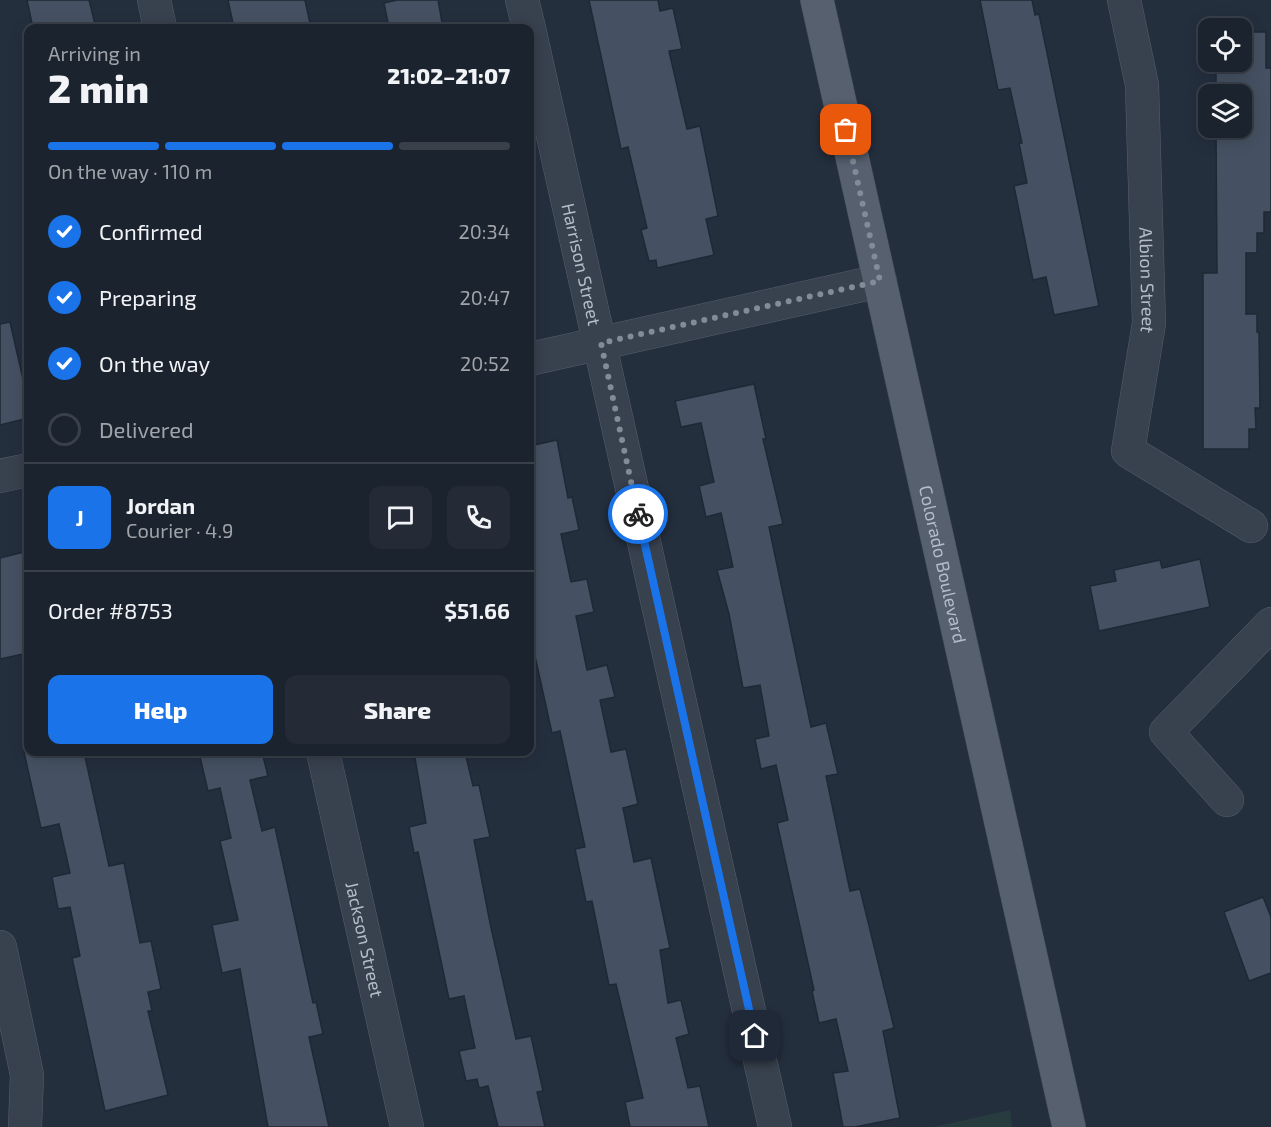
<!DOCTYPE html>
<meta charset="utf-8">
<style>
body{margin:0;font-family:"Exo 2",sans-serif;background:#242b36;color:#f1f3f6;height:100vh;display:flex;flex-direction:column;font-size:22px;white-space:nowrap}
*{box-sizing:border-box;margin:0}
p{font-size:20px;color:#a0a4aa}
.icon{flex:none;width:33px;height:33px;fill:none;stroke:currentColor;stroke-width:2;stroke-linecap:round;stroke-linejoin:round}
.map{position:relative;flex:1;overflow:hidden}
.drawer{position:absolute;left:24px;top:24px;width:510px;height:732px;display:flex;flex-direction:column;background:#1b232e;border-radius:12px;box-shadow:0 3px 15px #0003,0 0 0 2px #39404a}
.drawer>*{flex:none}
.fabs{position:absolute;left:1198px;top:18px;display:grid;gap:12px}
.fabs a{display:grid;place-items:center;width:54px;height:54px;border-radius:12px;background:#1b232e;box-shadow:0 3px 15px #0003,0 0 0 2px #39404a;font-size:30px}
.pin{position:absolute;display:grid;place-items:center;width:51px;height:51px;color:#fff;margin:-26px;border-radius:12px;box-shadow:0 3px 9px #0006}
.courier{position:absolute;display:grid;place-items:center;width:60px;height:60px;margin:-30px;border:4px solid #1a73e8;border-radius:50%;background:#fff;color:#222;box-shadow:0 2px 8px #0007}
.head em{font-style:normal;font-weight:800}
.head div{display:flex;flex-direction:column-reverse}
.head{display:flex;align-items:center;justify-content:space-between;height:102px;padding:0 24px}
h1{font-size:39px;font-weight:800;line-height:45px}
.bar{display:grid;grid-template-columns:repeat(4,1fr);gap:9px 6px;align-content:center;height:72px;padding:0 24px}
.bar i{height:8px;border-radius:4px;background:#39404a}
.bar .selected{background:#1a73e8}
.bar p{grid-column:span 4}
.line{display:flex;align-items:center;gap:15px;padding:0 24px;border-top:2px solid #39404a}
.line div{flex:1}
.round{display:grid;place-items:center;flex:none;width:63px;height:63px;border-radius:12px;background:#242b36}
ol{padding:0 24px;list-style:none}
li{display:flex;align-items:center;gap:18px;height:66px}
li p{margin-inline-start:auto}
li .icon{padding:6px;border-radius:50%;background:#1a73e8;color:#fff;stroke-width:4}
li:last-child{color:#a0a4aa}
li i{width:33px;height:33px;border:3px solid #39404a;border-radius:50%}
.primary-button{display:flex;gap:12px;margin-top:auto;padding:12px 24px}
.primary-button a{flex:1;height:69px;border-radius:12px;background:#1a73e8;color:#fff;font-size:24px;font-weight:800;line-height:69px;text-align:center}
.primary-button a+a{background:#242b36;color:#f1f3f6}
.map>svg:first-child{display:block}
.green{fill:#263c3f}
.building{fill:#455162;stroke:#1f2835;stroke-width:1.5}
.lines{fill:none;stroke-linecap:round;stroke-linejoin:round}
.minor-casing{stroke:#565f6c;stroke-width:34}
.major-casing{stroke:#414a57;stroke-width:34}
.minor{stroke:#38414e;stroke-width:33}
.major{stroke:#56606e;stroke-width:33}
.done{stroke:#828b98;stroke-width:6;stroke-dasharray:0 10.8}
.route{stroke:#1a73e8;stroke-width:8}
.labels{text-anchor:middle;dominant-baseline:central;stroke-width:4.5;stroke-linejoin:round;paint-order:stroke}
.street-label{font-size:18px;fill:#b4bcc9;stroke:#1d2633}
</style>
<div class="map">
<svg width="1271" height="1127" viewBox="0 0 1271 1127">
<rect width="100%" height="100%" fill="#242f3e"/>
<!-- green -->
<polygon class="green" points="1010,1110 1012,1127 933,1127"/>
<!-- building -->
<g class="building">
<polygon points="27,0 89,0 96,28 33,28"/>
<polygon points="228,0 305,0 311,28 234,28"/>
<polygon points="397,0 438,0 443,28 389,28 384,3"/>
<polygon points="589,0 658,0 660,11 673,8 682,49 669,51 687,129 700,126 718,216 706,219 714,255 657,268 656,260 649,261 641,230 647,228 628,147 621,149"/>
<polygon points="980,0 1032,0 1035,15 1039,14 1099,306 1054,315 1046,277 1033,280 1014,186 1027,183 1019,143 1022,143 1010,88 998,90"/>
<polygon points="1242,32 1266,32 1266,68 1271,68 1271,212 1264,212 1264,233 1257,233 1257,253 1246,253 1246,314 1257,314 1257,332 1259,333 1260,408 1255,408 1256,429 1249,429 1249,449 1203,449 1203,273 1217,273 1216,128 1242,128 1242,94 1216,94 1216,62 1242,62"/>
<polygon points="10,322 28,401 28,418 0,425 0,324"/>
<polygon points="754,384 766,439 763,439 783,524 769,527 811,727 826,723 838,774 826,776 850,891 860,889 894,1028 883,1031 900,1118 855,1127 843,1127 833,1073 848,1071 836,1019 819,1023 812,991 814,990 777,823 788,820 776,765 761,769 755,739 769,736 760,685 743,688 729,614 717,570 733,567 721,513 706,517 699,486 714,482 701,423 681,427 675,401"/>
<polygon points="557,440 568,498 572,497 579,530 561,534 571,582 587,579 594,612 576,616 587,670 607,665 615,697 600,700 611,752 626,749 638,804 623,808 634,862 651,858 670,948 660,950 668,1003 681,1000 689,1034 676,1038 688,1088 700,1086 709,1127 630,1127 625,1102 643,1098 616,984 609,985 592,901 586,902 575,849 585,847 560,731 552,733 534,652 530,653 530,446"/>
<polygon points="28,551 28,653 0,659 0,558"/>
<polygon points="1200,559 1210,607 1099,631 1090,586 1116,581 1114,570 1160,560 1162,568"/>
<polygon points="24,752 84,752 109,866 124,863 140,943 151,941 161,989 148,992 152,1011 148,1011 168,1095 105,1111 72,958 80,956 70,907 58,909 52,877 70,873 59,824 41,828"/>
<polygon points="222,752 262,752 268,776 250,780 262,831 275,827 313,1003 316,1002 323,1034 309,1037 329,1127 268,1127 240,969 222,973 212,925 238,920 220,841 231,838 220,788 208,791 200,757"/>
<polygon points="414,752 465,752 473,786 479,785 490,837 474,840 490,923 516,1039 531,1036 543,1091 537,1092 545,1127 498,1127 488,1086 479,1088 477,1079 466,1081 459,1051 475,1048 464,996 449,999 418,852 414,853 409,827 426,823"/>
<polygon points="1263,897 1271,917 1271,973 1249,981 1224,912"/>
</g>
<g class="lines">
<!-- minor casing -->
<g class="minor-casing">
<g id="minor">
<polyline points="154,0 160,28"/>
<polyline points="522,0 529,28"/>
<path id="s1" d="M1124,0L1142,85L1149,323L1128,451L1251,526"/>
<path id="s2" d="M530,33L775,1127"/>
<polyline points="530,359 880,281"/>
<polyline points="0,476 28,470"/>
<path id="s3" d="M323,752L407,1127"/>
<polyline points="1227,800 1166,732 1271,624"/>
<polyline points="0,947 27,1075 25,1127"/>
</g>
</g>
<!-- major casing -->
<g class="major-casing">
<g id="major">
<path id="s4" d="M817,0L1069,1127"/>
</g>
</g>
<!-- minor -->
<use href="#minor" class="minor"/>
<!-- major -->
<use href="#major" class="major"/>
</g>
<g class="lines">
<!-- done -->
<polyline class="done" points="638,514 601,343 880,281 846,130"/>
<!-- route -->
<polyline class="route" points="638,514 755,1036"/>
</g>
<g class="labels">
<!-- street labels -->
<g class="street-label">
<text stroke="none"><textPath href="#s2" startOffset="237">Harrison Street</textPath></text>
<text stroke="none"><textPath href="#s1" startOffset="282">Albion Street</textPath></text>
<text stroke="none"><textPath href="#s4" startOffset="578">Colorado Boulevard</textPath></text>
<text stroke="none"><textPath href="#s3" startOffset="192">Jackson Street</textPath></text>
</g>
</g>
</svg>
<div class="fabs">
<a><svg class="icon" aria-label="locate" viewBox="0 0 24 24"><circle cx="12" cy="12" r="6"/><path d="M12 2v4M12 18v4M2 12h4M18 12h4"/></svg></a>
<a><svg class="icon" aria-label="layers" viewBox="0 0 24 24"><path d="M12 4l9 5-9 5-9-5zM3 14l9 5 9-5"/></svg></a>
</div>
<div class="pin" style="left:846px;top:130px;background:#ea580c"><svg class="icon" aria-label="bag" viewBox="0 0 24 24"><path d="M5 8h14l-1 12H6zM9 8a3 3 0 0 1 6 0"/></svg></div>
<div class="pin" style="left:755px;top:1036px;background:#1f2937"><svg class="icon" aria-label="home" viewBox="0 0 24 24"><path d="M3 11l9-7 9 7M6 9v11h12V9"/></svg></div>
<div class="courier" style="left:638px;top:514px"><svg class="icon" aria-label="bike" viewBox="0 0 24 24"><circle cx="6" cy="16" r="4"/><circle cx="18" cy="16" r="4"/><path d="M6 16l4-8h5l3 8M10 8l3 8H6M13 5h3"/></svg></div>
<section class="drawer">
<div class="head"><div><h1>2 min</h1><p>Arriving in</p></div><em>21:02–21:07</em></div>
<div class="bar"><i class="selected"></i><i class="selected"></i><i class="selected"></i><i></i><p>On the way · 110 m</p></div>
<ol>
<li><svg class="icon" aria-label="check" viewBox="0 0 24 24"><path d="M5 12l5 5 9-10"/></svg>Confirmed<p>20:34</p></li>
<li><svg class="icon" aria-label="check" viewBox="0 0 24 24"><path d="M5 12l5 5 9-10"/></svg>Preparing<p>20:47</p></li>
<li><svg class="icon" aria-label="check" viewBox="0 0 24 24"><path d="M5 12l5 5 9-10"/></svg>On the way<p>20:52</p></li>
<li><i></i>Delivered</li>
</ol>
<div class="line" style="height:108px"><b class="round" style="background:#1a73e8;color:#fff">J</b><div><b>Jordan</b><p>Courier · 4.9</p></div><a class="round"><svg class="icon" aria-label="chat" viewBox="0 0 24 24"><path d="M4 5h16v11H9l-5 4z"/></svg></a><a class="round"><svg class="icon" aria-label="phone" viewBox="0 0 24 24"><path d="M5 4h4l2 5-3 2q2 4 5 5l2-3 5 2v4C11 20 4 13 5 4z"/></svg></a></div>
<div class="line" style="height:78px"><div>Order #8753</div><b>$51.66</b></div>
<div class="primary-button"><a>Help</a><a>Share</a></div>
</section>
</div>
